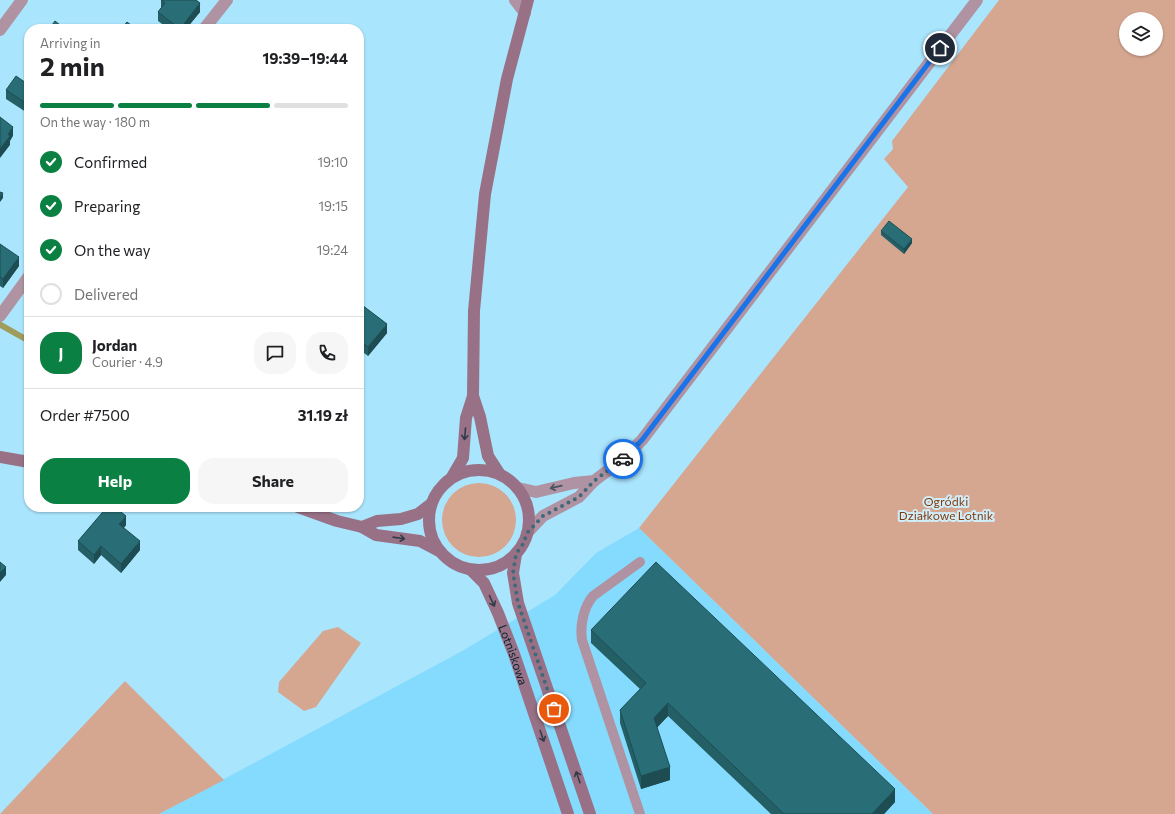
<!DOCTYPE html>
<meta charset="utf-8">
<style>
body{margin:0;font-family:Commissioner,sans-serif;background:#f6f6f6;color:#202124;height:100vh;display:flex;flex-direction:column;font-size:15px;white-space:nowrap}
*{box-sizing:border-box;margin:0}
p{font-size:13px;color:#757577}
.icon{flex:none;width:22px;height:22px;fill:none;stroke:currentColor;stroke-width:2;stroke-linecap:round;stroke-linejoin:round}
.map{position:relative;flex:1;overflow:hidden}
.side{position:absolute;left:24px;top:24px;width:340px;height:488px;display:flex;flex-direction:column;background:#fff;border-radius:16px;box-shadow:0 1px 3px #0004}
.side>*{flex:none}
.tools{position:absolute;left:1119px;top:12px;display:grid;gap:8px}
.tools a{display:grid;place-items:center;width:44px;height:44px;border-radius:50%;background:#fff;box-shadow:0 1px 3px #0004;font-size:20px}
.pin{position:absolute;display:grid;place-items:center;width:34px;height:34px;color:#fff;margin:-17px;border:2px solid #fff;border-radius:50%;box-shadow:0 1px 4px #0007}
.courier{position:absolute;display:grid;place-items:center;width:40px;height:40px;margin:-20px;border:3px solid #1a73e8;border-radius:50%;background:#fff;color:#222;box-shadow:0 1px 5px #0007}
.summary em{font-style:normal;font-weight:700}
.summary div{display:flex;flex-direction:column-reverse}
.summary{display:flex;align-items:center;justify-content:space-between;height:68px;padding:0 16px}
h1{font-size:26px;font-weight:700;line-height:30px}
.bar{display:grid;grid-template-columns:repeat(4,1fr);gap:6px 4px;align-content:center;height:48px;padding:0 16px}
.bar i{height:5px;border-radius:3px;background:#e0e0e0}
.bar .current{background:#0b8043}
.bar p{grid-column:span 4}
.line{display:flex;align-items:center;gap:10px;padding:0 16px;border-top:1px solid #e0e0e0}
.line div{flex:1}
.round{display:grid;place-items:center;flex:none;width:42px;height:42px;border-radius:16px;background:#f6f6f6}
ol{padding:0 16px;list-style:none}
li{display:flex;align-items:center;gap:12px;height:44px}
li p{margin-inline-start:auto}
li .icon{padding:4px;border-radius:50%;background:#0b8043;color:#fff;stroke-width:4}
li:last-child{color:#757577}
li i{width:22px;height:22px;border:2px solid #e0e0e0;border-radius:50%}
.button{display:flex;gap:8px;margin-top:auto;padding:8px 16px}
.button a{flex:1;height:46px;border-radius:16px;background:#0b8043;color:#fff;font-size:16px;font-weight:700;line-height:46px;text-align:center}
.button a+a{background:#f6f6f6;color:#202124}
.map>svg:first-child{display:block}
.built{fill:#85dbfe}
.green{fill:#d5a791;fill-rule:evenodd}
.lines{fill:none;stroke-linecap:round;stroke-linejoin:round}
.stream{stroke:#9f9c5c;stroke-width:6}
.lane{stroke:#af93a2;stroke-width:10}
.street{stroke:#af93a2;stroke-width:12}
.secondary{stroke:#997186;stroke-width:12}
.wall{fill:#235f65}
.shaded-wall{fill:#1d4d53}
.building{fill:#296e76;stroke:#1d4d53}
.oneway{stroke:#313c4b}
.oneway2{stroke:#49525f}
.done{stroke:#3f6979;stroke-width:4;stroke-dasharray:0 7.2}
.route{stroke:#1a73e8;stroke-width:5}
.labels{text-anchor:middle;dominant-baseline:central;stroke-width:4;stroke-linejoin:round;paint-order:stroke}
.park-label{font-size:12px;fill:#813708;stroke:#d0edfa}
.street-label{font-size:12px;fill:#052632;stroke:#d0edfa}
</style>
<div class="map">
<svg width="1175" height="814" viewBox="0 0 1175 814">
<rect width="100%" height="100%" fill="#aae5fe"/>
<!-- built -->
<polygon class="built" points="639,528 933,814 159,814 464,650 555,595 596,553"/>
<!-- green -->
<g class="green">
<path d="M999,0H1175V814H933L639,528L908,187L884,159L893,149L892,141ZM1126,19H1156V49H1126Z"/>
<circle cx="479" cy="520" r="37"/>
<polygon points="338,627 361,643 316,707 304,711 278,692 279,682 323,631"/>
<polygon points="125,681 224,780 159,814 0,814"/>
</g>
<g class="lines">
<!-- stream -->
<polyline class="stream" points="1,325 29,341"/>
<!-- lane -->
<path class="lane" d="M640,562L593,596C583,608 580,626 582,640L640,814"/>
<!-- street -->
<g class="street">
<polyline points="515,0 525,13"/>
<polyline points="204,29 227,0"/>
<polyline points="0,30 22,0"/>
<polyline points="0,316 29,276"/>
<polyline points="518,488 536,492 574,483 594,481"/>
<polyline points="527,533 543,516 579,497 594,481 623,459 642,440 977,0"/>
</g>
<!-- secondary -->
<g class="secondary">
<polyline points="473,396 480,417 488,456 499,473"/>
<polyline points="0,457 29,462"/>
<circle cx="479" cy="520" r="50"/>
<polyline points="452,477 463,458 466,418 473,396 474,311 485,194 507,79 528,0"/>
<polyline points="298,507 337,521 362,527 376,535 420,541 439,551"/>
<polyline points="362,527 377,521 401,519 418,514 431,504"/>
<polyline points="516,554 513,573 518,603 590,814"/>
<path id="s1" d="M471,570L484,583L498,613L514,654L568,814"/>
</g>
</g>
<!-- wall -->
<g class="wall">
<polygon points="161,0 196,0 200,12 186,29 169,29 158,21 158,12 161,8"/>
<polygon points="29,85 29,114 6,99 6,90"/>
<polygon points="881,231 912,243 904,254 881,235"/>
<polygon points="0,244 19,266 3,288 0,286"/>
<polygon points="359,310 387,333 368,356 359,349"/>
<polygon points="126,525 124,528 140,550 121,573 101,555 94,564 78,550 78,541"/>
<polygon points="591,630 895,802 884,814 771,814 668,716 657,727 670,780 641,789 620,723 620,710 640,689 591,643"/>
</g>
<!-- shaded-wall -->
<g class="shaded-wall">
<polygon points="200,3 200,12 186,29 180,29"/>
<polygon points="13,127 13,136 10,141 10,145 0,158 0,149 8,134"/>
<polygon points="3,193 3,198 0,202 0,198"/>
<polygon points="912,239 912,243 904,254 904,249"/>
<polygon points="19,257 19,266 3,288 3,279"/>
<polygon points="387,324 387,333 368,356 368,347"/>
<polygon points="126,516 126,525 119,533 119,524"/>
<polygon points="140,541 140,550 121,573 121,564"/>
<polygon points="101,546 101,555 94,564 94,555"/>
<polygon points="6,567 6,575 0,582 0,573"/>
<polygon points="668,703 668,716 654,731 654,718"/>
<polygon points="670,767 670,780 641,789 641,776"/>
<polygon points="895,789 895,802 884,814 872,814"/>
</g>
<!-- building -->
<g class="building">
<polygon points="161,0 196,0 200,3 180,29 158,12 165,3 162,1"/>
<polygon points="55,21 65,29 49,29"/>
<polygon points="127,22 136,29 121,29"/>
<polygon points="45,27 48,29 43,29"/>
<polygon points="16,76 29,85 29,105 6,90"/>
<polygon points="0,117 13,127 8,134 10,136 0,149"/>
<polygon points="0,192 3,193 0,198"/>
<polygon points="889,221 912,239 904,249 881,231"/>
<polygon points="0,244 19,257 3,279 0,277"/>
<polygon points="362,305 387,324 368,347 359,340 359,310"/>
<polygon points="107,507 115,507 126,516 119,524 140,541 121,564 101,546 94,555 78,541"/>
<polygon points="0,562 6,567 0,573"/>
<polygon points="656,562 895,789 872,814 784,814 668,703 654,718 670,767 641,776 620,710 646,683 591,630"/>
</g>
<!-- one-way arrows -->
<defs><path id="oneway-shaft" d="M-6 0H5M1.5-3L5.5 0L1.5 3" fill="none" stroke-width="1.6" stroke-linecap="round" stroke-linejoin="round"/></defs>
<g class="oneway">
<use href="#oneway-shaft" transform="translate(465 434) rotate(95)"/>
<use href="#oneway-shaft" transform="translate(399 538) rotate(8)"/>
<use href="#oneway-shaft" transform="translate(492 601) rotate(65)"/>
<use href="#oneway-shaft" transform="translate(542 736) rotate(71)"/>
<use href="#oneway-shaft" transform="translate(578 777) rotate(-109)"/>
</g>
<use class="oneway2" href="#oneway-shaft" transform="translate(556 487) rotate(167)"/>
<g class="lines">
<!-- done -->
<polyline class="done" points="554,709 518,603 513,573 516,554 523,544 527,533 543,516 579,497 594,481 623,459"/>
<!-- route -->
<polyline class="route" points="623,459 642,440 940,48"/>
</g>
<g class="labels">
<!-- park labels -->
<g class="park-label">
<text x="946" y="501">Ogródki<tspan x="946" dy="14">Działkowe Lotnik</tspan></text>
</g>
<!-- street labels -->
<g class="street-label">
<text stroke="none"><textPath href="#s1" startOffset="96">Lotniskowa</textPath></text>
</g>
</g>
</svg>
<div class="tools">
<a><svg class="icon" aria-label="layers" viewBox="0 0 24 24"><path d="M12 4l9 5-9 5-9-5zM3 14l9 5 9-5"/></svg></a>
</div>
<div class="pin" style="left:554px;top:709px;background:#ea580c"><svg class="icon" aria-label="bag" viewBox="0 0 24 24"><path d="M5 8h14l-1 12H6zM9 8a3 3 0 0 1 6 0"/></svg></div>
<div class="pin" style="left:940px;top:48px;background:#1f2937"><svg class="icon" aria-label="home" viewBox="0 0 24 24"><path d="M3 11l9-7 9 7M6 9v11h12V9"/></svg></div>
<div class="courier" style="left:623px;top:459px"><svg class="icon" aria-label="car" viewBox="0 0 24 24"><path d="M5 17H2v-5l4-1 3-4h7l3 4 3 1v5h-3M9 17h6M6 11h13"/><circle cx="7" cy="17" r="2"/><circle cx="17" cy="17" r="2"/></svg></div>
<section class="side">
<div class="summary"><div><h1>2 min</h1><p>Arriving in</p></div><em>19:39–19:44</em></div>
<div class="bar"><i class="current"></i><i class="current"></i><i class="current"></i><i></i><p>On the way · 180 m</p></div>
<ol>
<li><svg class="icon" aria-label="check" viewBox="0 0 24 24"><path d="M5 12l5 5 9-10"/></svg>Confirmed<p>19:10</p></li>
<li><svg class="icon" aria-label="check" viewBox="0 0 24 24"><path d="M5 12l5 5 9-10"/></svg>Preparing<p>19:15</p></li>
<li><svg class="icon" aria-label="check" viewBox="0 0 24 24"><path d="M5 12l5 5 9-10"/></svg>On the way<p>19:24</p></li>
<li><i></i>Delivered</li>
</ol>
<div class="line" style="height:72px"><b class="round" style="background:#0b8043;color:#fff">J</b><div><b>Jordan</b><p>Courier · 4.9</p></div><a class="round"><svg class="icon" aria-label="chat" viewBox="0 0 24 24"><path d="M4 5h16v11H9l-5 4z"/></svg></a><a class="round"><svg class="icon" aria-label="phone" viewBox="0 0 24 24"><path d="M5 4h4l2 5-3 2q2 4 5 5l2-3 5 2v4C11 20 4 13 5 4z"/></svg></a></div>
<div class="line" style="height:52px"><div>Order #7500</div><b>31.19 zł</b></div>
<div class="button"><a>Help</a><a>Share</a></div>
</section>
</div>
